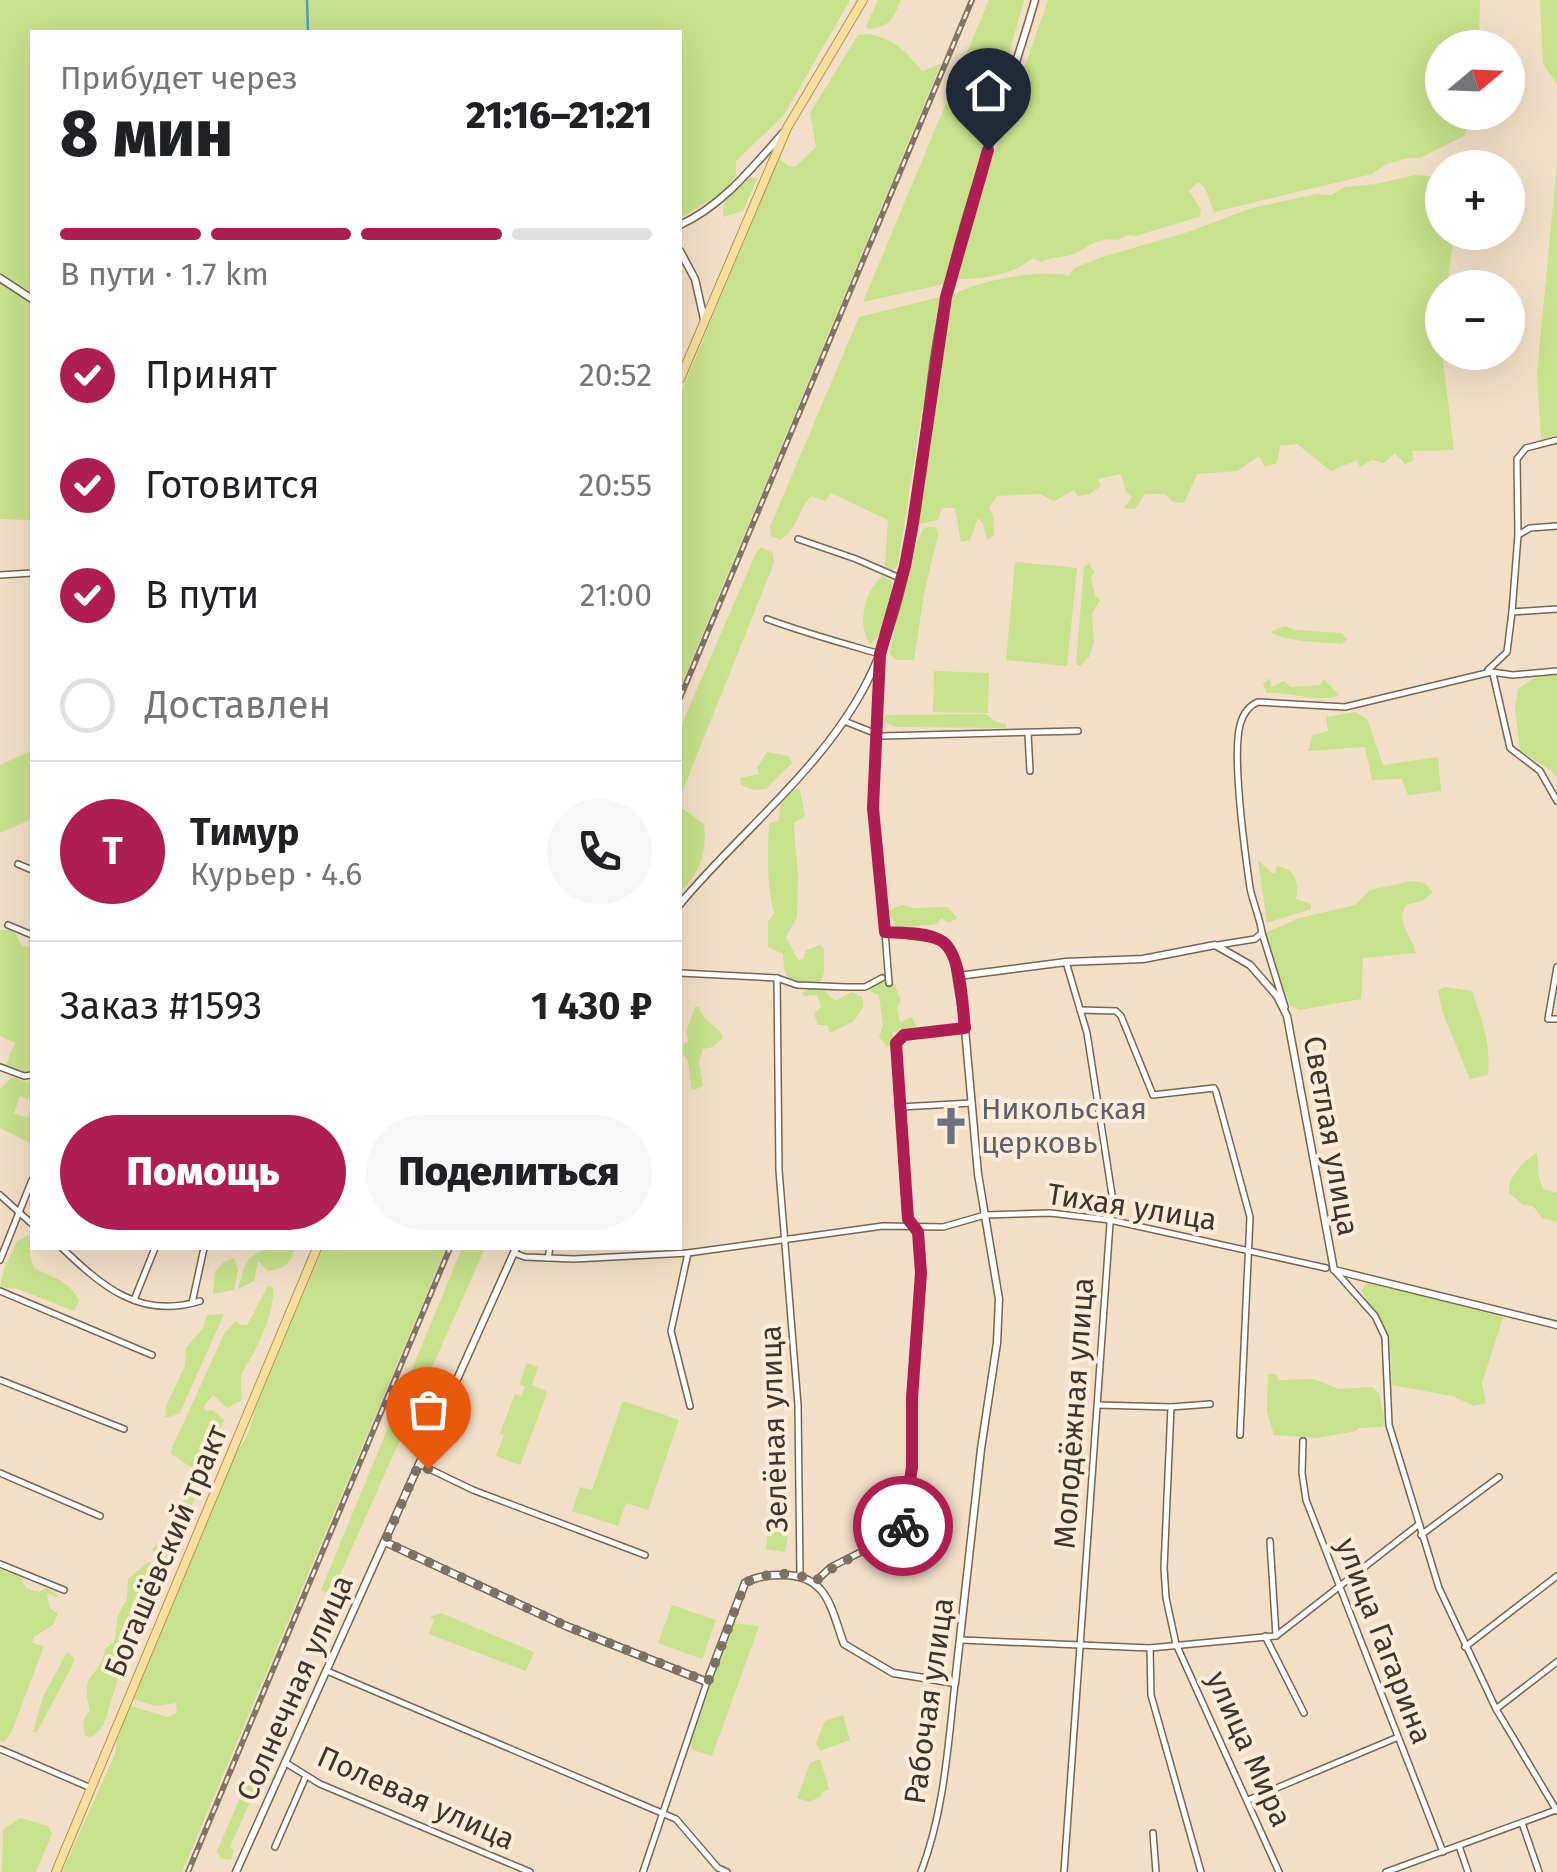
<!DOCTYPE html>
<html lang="ru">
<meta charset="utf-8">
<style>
body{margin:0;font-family:"Fira Sans",sans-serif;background:#f6f6f6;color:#202124;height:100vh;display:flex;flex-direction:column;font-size:38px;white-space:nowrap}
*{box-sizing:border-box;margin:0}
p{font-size:32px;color:#757577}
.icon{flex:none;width:55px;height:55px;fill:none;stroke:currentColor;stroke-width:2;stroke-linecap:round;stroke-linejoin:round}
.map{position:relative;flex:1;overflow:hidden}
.panel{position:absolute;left:30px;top:30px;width:652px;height:1220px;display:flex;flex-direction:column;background:#fff;border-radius:0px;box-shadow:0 10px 40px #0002}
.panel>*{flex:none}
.needle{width:65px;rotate:71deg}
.fabs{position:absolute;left:1425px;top:30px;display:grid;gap:20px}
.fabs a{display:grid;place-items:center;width:100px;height:100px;border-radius:50%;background:#fff;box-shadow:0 10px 40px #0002;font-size:50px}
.pin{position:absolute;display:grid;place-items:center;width:85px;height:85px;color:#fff;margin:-102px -42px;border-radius:50% 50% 50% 0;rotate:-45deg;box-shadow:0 0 10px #0007}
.pin .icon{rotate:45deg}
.courier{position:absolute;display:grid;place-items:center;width:100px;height:100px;margin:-50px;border:8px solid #ae1e53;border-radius:50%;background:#fff;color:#222;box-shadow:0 2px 12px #0007}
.overview em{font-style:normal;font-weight:800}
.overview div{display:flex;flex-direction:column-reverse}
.overview{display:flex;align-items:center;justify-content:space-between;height:170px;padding:0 30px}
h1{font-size:65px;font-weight:800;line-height:75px}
.bar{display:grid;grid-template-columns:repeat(4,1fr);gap:15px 10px;align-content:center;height:120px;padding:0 30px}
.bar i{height:12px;border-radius:8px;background:#e0e0e0}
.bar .active{background:#ae1e53}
.bar p{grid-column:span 4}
.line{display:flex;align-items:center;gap:25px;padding:0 30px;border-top:2px solid #e0e0e0}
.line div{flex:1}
.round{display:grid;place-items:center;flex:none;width:105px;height:105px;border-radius:52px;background:#f6f6f6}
ol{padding:0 30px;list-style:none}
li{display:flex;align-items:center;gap:30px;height:110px}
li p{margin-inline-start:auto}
li .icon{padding:10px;border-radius:50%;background:#ae1e53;color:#fff;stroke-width:4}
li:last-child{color:#757577}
li i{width:55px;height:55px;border:5px solid #e0e0e0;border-radius:50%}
.primary-button{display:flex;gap:20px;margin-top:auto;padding:20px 30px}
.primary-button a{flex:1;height:115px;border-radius:60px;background:#ae1e53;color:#fff;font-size:40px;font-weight:800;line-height:115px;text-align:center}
.primary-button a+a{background:#f6f6f6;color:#202124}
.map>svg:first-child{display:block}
.green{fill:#c8e18c}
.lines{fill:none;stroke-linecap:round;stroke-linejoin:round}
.stream{stroke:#519cbc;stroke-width:2.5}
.street-casing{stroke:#766550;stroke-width:8}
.secondary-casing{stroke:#766550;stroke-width:9}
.primary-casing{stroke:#b1954c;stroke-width:10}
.street{stroke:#fff;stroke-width:5}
.secondary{stroke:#fff;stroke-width:6}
.primary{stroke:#f5de9e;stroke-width:8}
.rail-casing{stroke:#807466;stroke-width:6}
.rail{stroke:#fcecd9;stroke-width:2.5;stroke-dasharray:8;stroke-linecap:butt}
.done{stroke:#7c7163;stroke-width:10;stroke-dasharray:0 18}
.route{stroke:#ae1e53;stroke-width:12}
.labels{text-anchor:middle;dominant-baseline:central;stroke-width:8;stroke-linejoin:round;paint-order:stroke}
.worship-label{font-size:30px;fill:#5b616d;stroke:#fcecd9;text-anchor:start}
.street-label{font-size:30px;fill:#3d362d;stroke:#fcecd9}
</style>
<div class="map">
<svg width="1557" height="1872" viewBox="0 0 1557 1872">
<rect width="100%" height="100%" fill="#f2dfc7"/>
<!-- green -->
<g class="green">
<polygon points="0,0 850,0 784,115 736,161 736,175 724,192 680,218 680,32 32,32 32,520 28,520 0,519"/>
<path d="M878,0H901C893,19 890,27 868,29L866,26Z"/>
<polygon points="989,0 1024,0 944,284 863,302"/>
<path d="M1048,0H1480L1479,47L1442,48V112L1473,113L1464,136L1420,158C1407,155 1382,165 1372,174L1214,212L1205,188L1198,182L1189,191L1201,210L1199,217L1135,236L1127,235L1118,240C1099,236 1089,247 1073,254C1063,258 1052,256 1041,262L1032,258C1014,275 983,279 959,279L956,272L971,220Z"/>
<polygon points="1540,0 1557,0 1557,84 1543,64"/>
<path d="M868,34C894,38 905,51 922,71L941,64L680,688V395L779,158L788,166L795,167L816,147L810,113L858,35Z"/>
<polygon points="1557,163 1557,435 1541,440 1537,373"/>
<path d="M1415,175L1442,177V232L1454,233L1447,287L1442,288V352L1454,450L1412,451L1414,460L1405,464L1395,453L1384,463L1372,460L1360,467L1357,460L1331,471L1297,444L1280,446L1277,463L1265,467L1259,456L1237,471L1197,474L1184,503L1173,502L1165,494H1145L1135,509L1124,508L1132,497L1126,492L1121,474L1098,479L1101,486L1090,494L1078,496L1074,490L1054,501L1040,494L997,496L989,507L993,516L994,535L987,540L983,523L978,518L970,540L961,542L955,508H942L938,520L919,524L935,379L950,296C976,281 1041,268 1069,276L1074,268L1102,257L1185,233L1252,208L1317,194L1331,195L1345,187L1376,184Z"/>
<polygon points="751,177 757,179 743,211 723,217 724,202"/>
<path d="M940,297L898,564L893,570L885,567L888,520L831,493L825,501L811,496C798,510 797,530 780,540L771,536L770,527L859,317Z"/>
<path d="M929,527H936L938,534L924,594L914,660H896L890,653C899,612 905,567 923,529Z"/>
<polygon points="761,547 773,553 774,563 680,797 680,728 755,555"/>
<polygon points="1015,562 1077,568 1067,666 1006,660"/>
<polygon points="1089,563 1094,572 1091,578 1095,596 1100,600 1092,614 1094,642 1089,657 1080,666 1076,664 1084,567"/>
<path d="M883,576L892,582C891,601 886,634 870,644C856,625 865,589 883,576Z"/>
<path d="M1285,626L1295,630L1341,633L1347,639L1342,644C1319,641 1289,643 1270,632Z"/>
<polygon points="934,671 989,673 988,713 933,712"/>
<polygon points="1557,675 1557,779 1551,770 1520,751 1515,710 1518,689 1535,677"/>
<path d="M1270,678L1271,687L1284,681L1291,687L1320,685L1324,679L1339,695C1317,704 1290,691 1266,693L1263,684Z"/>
<polygon points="1355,712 1367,719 1383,765 1438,757 1441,791 1408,795 1402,779 1372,780 1365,747 1308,751 1313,735 1328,731 1326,717"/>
<polygon points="986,714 996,722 1006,724 1006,728 896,727 882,721 886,715"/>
<polygon points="32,750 32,819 0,833 0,765"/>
<polygon points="767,752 789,756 792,763 766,789 754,790 741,785 740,778 759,774 757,768"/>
<path d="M795,789L800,790L805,816L794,823V828L798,875L797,917L786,937L798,960L803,959L806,950L820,945L824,949V973L820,982L789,981L784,968L783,954L768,947V922L774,913C767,884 767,856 769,824L779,820L780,803Z"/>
<path d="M680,807L704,824C707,851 701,872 680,892Z"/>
<path d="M1258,860L1272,873H1275L1277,866C1296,869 1299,882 1296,899L1311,904V909L1267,923Z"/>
<path d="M1411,881L1424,883L1433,892L1422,901L1406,905C1395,924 1412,935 1416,953L1363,958L1361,999L1300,1010L1290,1006L1265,933L1300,918L1355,905L1370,890Z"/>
<polygon points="902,905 914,908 948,907 957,918 949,923 941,918 937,924 902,928 896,926 888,911"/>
<polygon points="0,930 13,930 22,946 30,946 27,939 32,939 32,1072 28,1074 0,1065 0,1062 6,1064 15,1043 0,1036"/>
<polygon points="884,980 894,984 901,1000 897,1009 900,1022 912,1017 917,1029 893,1032 892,1045 887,1047 879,1037 883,1025 879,995 869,991 872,985"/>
<path d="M1445,987L1472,991C1482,1021 1491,1043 1488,1075L1470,1079L1442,1011L1438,990Z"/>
<polygon points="810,988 823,989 835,1001 852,992 862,997 864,1006 854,1021 830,1033 827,1025 818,1025 814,1014 821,1007 817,995 803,996 803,992"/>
<path d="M699,1006C701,1022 719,1024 723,1038L713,1047L703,1049L699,1061L703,1086L694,1090L691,1088L688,1061L682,1054L684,1044L689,1040L686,1032L695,1007Z"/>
<polygon points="12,1077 32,1084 32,1101 20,1096 14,1113 27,1118 30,1110 32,1111 32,1144 0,1128 0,1089"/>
<path d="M1537,1153L1539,1178L1543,1189L1557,1193V1222L1542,1218L1533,1206L1523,1205L1509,1193C1507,1178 1524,1159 1537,1153Z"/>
<path d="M30,1235V1256L34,1268C51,1277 71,1281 79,1301L74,1311L18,1289L0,1287L4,1269L17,1241Z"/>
<path d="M271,1248H295C292,1262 283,1270 268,1271L258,1261L254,1281L238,1289C245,1263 245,1256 271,1248Z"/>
<path d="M323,1248H446L182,1872H62L115,1754L118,1733L131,1706L168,1717L177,1713L176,1703L155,1706L134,1699L237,1451C248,1437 252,1426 255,1408Z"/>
<polygon points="462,1248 485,1248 331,1595 321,1590"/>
<polygon points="234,1258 238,1270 234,1290 213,1294 215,1271 224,1262"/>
<path d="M1368,1282L1503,1317L1482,1383L1486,1403L1474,1406L1452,1396L1392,1385C1391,1330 1391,1336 1361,1291Z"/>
<path d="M268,1286L273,1288C275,1312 256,1351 244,1369C238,1377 243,1391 241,1401L227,1408L213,1395L204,1406L205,1411L213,1410L224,1420L214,1441L217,1444L203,1475L171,1454L172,1448L225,1332L236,1321L241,1325H247Z"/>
<polygon points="224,1314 182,1408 179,1414 165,1418 166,1406 185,1366 186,1348 203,1328 207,1315"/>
<polygon points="527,1363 538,1367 532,1385 546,1391 546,1396 520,1465 496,1456 504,1435 500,1433 515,1394 521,1396 525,1387 519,1384"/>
<polygon points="1268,1374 1276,1374 1279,1380 1314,1379 1339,1389 1372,1387 1379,1394 1385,1422 1382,1427 1359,1428 1356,1431 1317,1438 1274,1435 1267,1412"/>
<polygon points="623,1401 679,1420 648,1510 626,1503 618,1526 572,1511 580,1487 592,1490"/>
<polygon points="196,1480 200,1484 169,1564 161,1564 152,1549 167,1536 192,1482"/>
<polygon points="769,1520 790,1523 785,1552 766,1549"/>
<path d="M148,1562L166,1569L163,1578L121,1670L103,1726L92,1737L85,1736L83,1721L90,1710C79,1668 101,1680 105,1649L114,1642L118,1616L127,1598L128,1579Z"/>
<polygon points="0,1569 20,1577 26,1588 39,1592 47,1588 58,1596 56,1598 49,1593 47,1596 50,1609 58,1613 53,1625 34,1637 32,1643 44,1646 11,1733 4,1742 0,1741"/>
<polygon points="672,1605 716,1620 702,1659 658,1643"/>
<polygon points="441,1613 534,1652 526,1671 429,1634 434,1620 430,1617"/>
<polygon points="732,1623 759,1626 712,1756 693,1750 690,1745"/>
<polygon points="67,1652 74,1658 72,1666 37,1732 33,1732 43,1697"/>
<polygon points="843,1715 850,1740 820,1751 816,1743 825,1721"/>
<polygon points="820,1759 829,1789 821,1793 822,1796 809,1802 797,1798 810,1763"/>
<polygon points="247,1782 257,1786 230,1847 234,1851 231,1860 221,1858 217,1851"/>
<polygon points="20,1818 48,1826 52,1834 36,1872 2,1872 3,1830"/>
</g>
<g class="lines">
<!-- stream -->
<polyline class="stream" points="307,0 308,32"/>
<!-- street casing -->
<g class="street-casing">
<g id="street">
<polyline points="1518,535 1530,528 1557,526"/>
<polyline points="798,539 856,559 902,579"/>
<polyline points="0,575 32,573"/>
<polyline points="1512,612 1518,535 1517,459 1526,448 1557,440"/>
<path d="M767,619C805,633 842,643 880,654"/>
<polyline points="1488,670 1507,652 1512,612 1557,609"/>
<polyline points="1493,674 1510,748 1540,771 1557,801"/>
<polyline points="844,721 882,736 1078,731"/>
<polyline points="1028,733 1030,771"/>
<polyline points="18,864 32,870"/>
<polyline points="8,925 32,935"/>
<polyline points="885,932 889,983"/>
<polyline points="1262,933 1285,1007"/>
<path d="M1218,945L1255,939L1262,933C1260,918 1253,903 1250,888C1245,853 1232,757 1240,725C1243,714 1248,706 1258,702L1345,707L1491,672L1513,675L1557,671"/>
<polyline points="1557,967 1548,1019 1557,1019"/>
<polyline points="680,973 777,978 797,985 846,987 865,987 882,978"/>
<polyline points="777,978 779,1170 798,1405 800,1574"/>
<polyline points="1080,1010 1116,1011 1121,1016 1153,1095 1214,1088 1216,1092 1250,1217 1240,1435"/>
<polyline points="0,1067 24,1076 32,1075"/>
<polyline points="900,1107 972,1103"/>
<polyline points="0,1195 32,1224"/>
<path d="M62,1248C102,1286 140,1320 200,1301"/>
<polyline points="514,1253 525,1257 574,1259 688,1253 883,1226 943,1227 985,1215 1050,1213 1110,1220 1326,1268"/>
<polyline points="688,1253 671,1331 690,1406"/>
<polyline points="548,1258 550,1248"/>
<polyline points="0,1260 32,1180"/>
<polyline points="1336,1272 1375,1316 1385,1337 1389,1425 1439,1588 1496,1709 1557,1811"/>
<polyline points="0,1291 152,1355"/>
<polyline points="134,1300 155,1248"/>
<polyline points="192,1303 204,1248"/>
<polyline points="0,1380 124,1429"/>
<polyline points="1098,1405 1171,1407 1210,1404"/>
<polyline points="1171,1407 1164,1568 1166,1598 1176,1644 1279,1872"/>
<polyline points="1303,1441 1302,1473 1306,1500 1443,1852"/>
<polyline points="419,1464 473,1490 645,1555"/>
<polyline points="0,1473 100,1516"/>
<polyline points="1421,1535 1499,1477"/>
<polyline points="1270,1541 1276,1636"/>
<polyline points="0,1564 64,1590"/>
<polyline points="815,1582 831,1567 891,1537 903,1526 912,1467 912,1399 921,1273 918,1232 908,1219 896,1043 904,1035 965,1029"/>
<polyline points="1265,1636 1304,1713"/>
<polyline points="962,1640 1150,1648 1276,1636 1418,1525"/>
<polyline points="1465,1647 1557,1576"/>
<polyline points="1150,1648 1151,1695 1201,1872"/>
<polyline points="327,1671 676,1819 718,1868 727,1872"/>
<polyline points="1496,1709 1557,1662"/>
<polyline points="0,1749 91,1788"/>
<polyline points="286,1763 320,1784 530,1872"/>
<polyline points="1248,1800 1396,1738"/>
<polyline points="1522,1823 1539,1872"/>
<polyline points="1153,1833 1156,1872"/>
<polyline points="1459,1846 1468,1872"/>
<polyline points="275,1847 306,1776"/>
<polyline points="643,1872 707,1682"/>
<path d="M921,1872C944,1812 948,1746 955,1683"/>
<polyline points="1064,1872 1112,1195 1087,1033 1066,962"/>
<polyline points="1386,1872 1556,1810"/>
</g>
</g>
<!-- secondary casing -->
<g class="secondary-casing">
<g id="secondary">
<path d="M680,225C723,205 752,168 783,133"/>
<polyline points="680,251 695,279 704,319"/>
<polyline points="0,278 32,299"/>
<path d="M680,904C740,832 822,769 866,684C921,578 918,451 938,336C958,221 1003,112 1035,0"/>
<polyline points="958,976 1066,962 1143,959 1215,945 1250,965 1277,996 1287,1016 1334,1270 1557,1325"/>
<path d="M385,1542L566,1626L707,1682L745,1583C757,1576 769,1575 783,1575C828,1575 831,1609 844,1644L893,1673L955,1683L981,1449L997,1343L999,1299L978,1174L965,1029L953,954L939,939L885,932L873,808L880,654"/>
<polyline points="236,1872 516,1248"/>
</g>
</g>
<!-- primary casing -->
<g class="primary-casing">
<g id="primary">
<polyline points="680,379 787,128 863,0"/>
<polyline points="56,1872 317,1248"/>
</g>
</g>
<!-- street -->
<use href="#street" class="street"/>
<!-- secondary -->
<use href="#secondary" class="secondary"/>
<!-- primary -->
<use href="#primary" class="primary"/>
<!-- rail casing -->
<g class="rail-casing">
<g id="rail">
<polyline points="680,698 972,0"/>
<polyline points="188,1872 450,1248"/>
</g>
</g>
<!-- rail -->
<use href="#rail" class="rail"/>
</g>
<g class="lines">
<!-- done -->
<path class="done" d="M428,1469L419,1464L385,1542L566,1626L708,1682L745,1583C765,1572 795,1570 815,1582C841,1557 877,1550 903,1526"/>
<!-- route -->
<path class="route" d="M903,1526L912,1467V1398L921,1273L918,1232L908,1219L896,1043L904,1035L965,1028C962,1006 962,951 940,940C924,932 902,933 885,932L873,808L880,654L905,566L913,523L946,297L988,150"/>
</g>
<!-- icons -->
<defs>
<g id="church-bare" transform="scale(3)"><path d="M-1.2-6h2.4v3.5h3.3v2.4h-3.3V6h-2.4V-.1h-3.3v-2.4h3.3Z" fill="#6b7280" stroke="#fcecd9" stroke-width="2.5" paint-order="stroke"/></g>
</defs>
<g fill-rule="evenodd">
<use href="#church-bare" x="951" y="1126"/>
</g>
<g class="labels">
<!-- worship labels -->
<g class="worship-label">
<text x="981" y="1109">Никольская<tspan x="981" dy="34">церковь</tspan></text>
</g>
<!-- street labels -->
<g class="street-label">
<text transform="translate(1331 1136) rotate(80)">Светлая улица</text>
<text transform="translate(1132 1207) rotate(9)">Тихая улица</text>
<text transform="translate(1074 1413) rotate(-86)">Молодёжная улица</text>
<text transform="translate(774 1429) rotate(-92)">Зелёная улица</text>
<text transform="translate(166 1551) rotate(-67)">Богашёвский тракт</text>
<text transform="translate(1384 1641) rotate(69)">улица Гагарина</text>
<text transform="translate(295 1688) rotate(-66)">Солнечная улица</text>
<text transform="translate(929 1701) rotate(-82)">Рабочая улица</text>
<text transform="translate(1249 1749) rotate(66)">улица Мира</text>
<text transform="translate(416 1798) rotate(24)">Полевая улица</text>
</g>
</g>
</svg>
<div class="fabs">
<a><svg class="needle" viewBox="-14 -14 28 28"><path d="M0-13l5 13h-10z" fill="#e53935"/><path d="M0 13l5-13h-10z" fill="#757577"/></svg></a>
<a>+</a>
<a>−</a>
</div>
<div class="pin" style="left:428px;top:1469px;background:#ea580c"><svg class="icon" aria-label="bag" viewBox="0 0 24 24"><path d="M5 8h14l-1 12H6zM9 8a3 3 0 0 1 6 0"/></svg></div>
<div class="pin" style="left:988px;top:150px;background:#1f2937"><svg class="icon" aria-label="home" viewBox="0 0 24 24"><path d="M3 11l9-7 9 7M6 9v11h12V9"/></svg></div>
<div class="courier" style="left:903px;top:1526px"><svg class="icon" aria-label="bike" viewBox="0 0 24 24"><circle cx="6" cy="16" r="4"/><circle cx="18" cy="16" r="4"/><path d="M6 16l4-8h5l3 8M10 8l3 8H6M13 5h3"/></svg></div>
<section class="panel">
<div class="overview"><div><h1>8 мин</h1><p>Прибудет через</p></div><em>21:16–21:21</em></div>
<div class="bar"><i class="active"></i><i class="active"></i><i class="active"></i><i></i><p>В пути · 1.7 km</p></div>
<ol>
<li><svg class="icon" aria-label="check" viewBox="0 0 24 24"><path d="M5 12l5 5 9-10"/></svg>Принят<p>20:52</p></li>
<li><svg class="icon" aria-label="check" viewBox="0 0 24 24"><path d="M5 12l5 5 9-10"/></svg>Готовится<p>20:55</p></li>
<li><svg class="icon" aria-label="check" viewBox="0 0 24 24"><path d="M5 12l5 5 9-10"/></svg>В пути<p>21:00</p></li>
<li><i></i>Доставлен</li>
</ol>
<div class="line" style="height:180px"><b class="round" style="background:#ae1e53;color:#fff">Т</b><div><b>Тимур</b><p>Курьер · 4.6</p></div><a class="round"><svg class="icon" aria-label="phone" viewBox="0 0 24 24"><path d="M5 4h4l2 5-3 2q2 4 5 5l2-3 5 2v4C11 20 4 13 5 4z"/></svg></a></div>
<div class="line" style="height:130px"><div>Заказ #1593</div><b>1 430 ₽</b></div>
<div class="primary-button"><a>Помощь</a><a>Поделиться</a></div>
</section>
</div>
